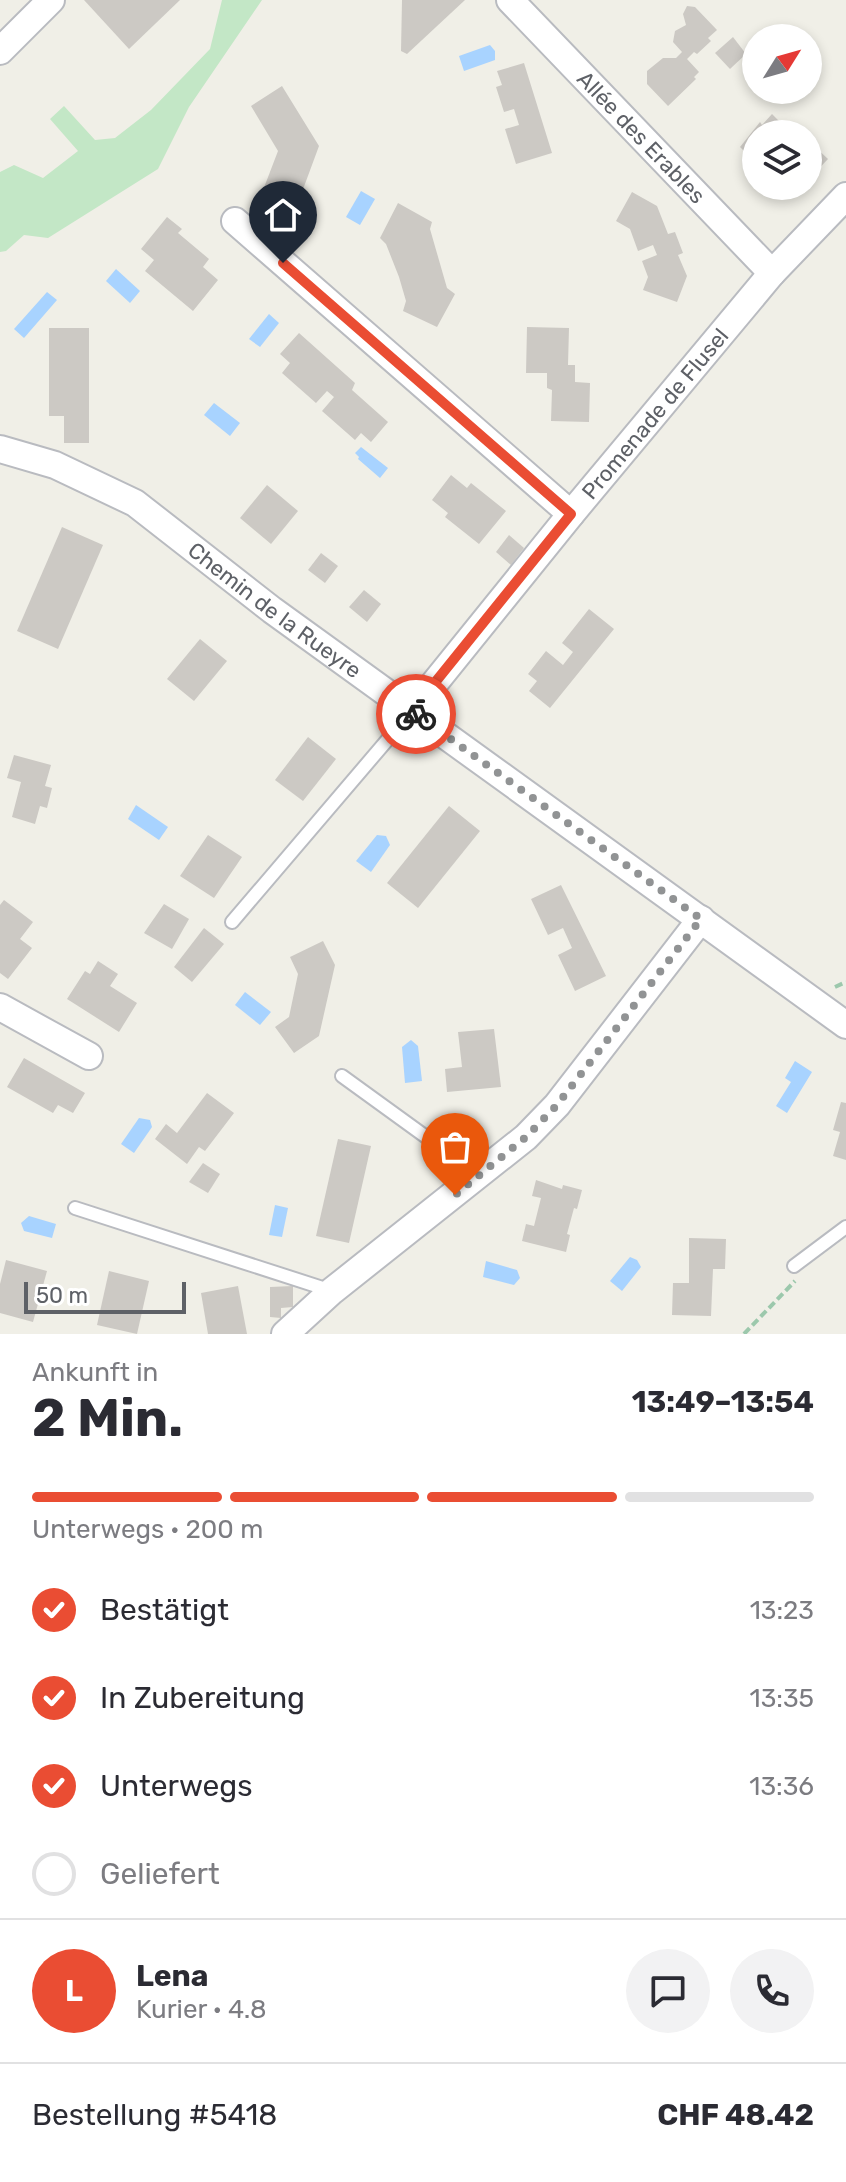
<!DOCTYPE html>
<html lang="de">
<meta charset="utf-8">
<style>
body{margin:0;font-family:Rubik,sans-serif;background:#f2f2f3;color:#2b2b33;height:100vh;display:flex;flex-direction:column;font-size:30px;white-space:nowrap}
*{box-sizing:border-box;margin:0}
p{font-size:26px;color:#7c7c81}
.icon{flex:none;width:44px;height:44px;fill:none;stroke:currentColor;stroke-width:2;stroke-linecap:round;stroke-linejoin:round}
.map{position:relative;height:1334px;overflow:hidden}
.sheet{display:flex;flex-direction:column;background:#fff;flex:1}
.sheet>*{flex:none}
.needle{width:52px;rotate:53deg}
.tools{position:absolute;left:742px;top:24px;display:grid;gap:16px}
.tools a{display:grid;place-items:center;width:80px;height:80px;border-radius:50%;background:#fff;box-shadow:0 4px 12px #0003;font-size:40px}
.scale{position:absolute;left:24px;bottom:20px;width:162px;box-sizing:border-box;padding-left:8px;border:4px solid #5e6167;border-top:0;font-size:22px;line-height:28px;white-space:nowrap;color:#5e6167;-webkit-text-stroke:6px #fff;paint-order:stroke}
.pin{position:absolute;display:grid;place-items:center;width:68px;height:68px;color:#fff;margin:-82px -34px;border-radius:50% 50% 50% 0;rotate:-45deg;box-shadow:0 0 8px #0007}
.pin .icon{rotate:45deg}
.courier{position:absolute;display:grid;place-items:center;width:80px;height:80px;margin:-40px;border:6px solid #ea4d33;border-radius:50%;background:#fff;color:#222;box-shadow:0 2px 10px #0007}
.overview em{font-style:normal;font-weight:700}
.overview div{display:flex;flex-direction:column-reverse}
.overview{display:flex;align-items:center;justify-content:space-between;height:136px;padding:0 32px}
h1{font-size:52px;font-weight:700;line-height:60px}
.bar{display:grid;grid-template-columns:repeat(4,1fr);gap:12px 8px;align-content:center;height:96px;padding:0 32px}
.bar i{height:10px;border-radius:6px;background:#e1e1e2}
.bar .on{background:#ea4d33}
.bar p{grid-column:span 4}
.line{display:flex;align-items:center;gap:20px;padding:0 32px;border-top:2px solid #e1e1e2}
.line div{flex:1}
.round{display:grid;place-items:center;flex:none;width:84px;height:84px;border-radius:42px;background:#f2f2f3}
ol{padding:0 32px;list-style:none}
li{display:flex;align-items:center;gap:24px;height:88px}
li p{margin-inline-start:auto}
li .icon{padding:8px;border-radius:50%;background:#ea4d33;color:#fff;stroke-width:4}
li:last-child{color:#7c7c81}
li i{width:44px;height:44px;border:4px solid #e1e1e2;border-radius:50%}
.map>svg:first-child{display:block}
.green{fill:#c3e7c6}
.water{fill:#a8d3ff}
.building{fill:#ccc9c4}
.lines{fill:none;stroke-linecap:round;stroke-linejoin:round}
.lane-casing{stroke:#b9bbc0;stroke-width:16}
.street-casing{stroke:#b9bbc0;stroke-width:30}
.path{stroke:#9cc8ac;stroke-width:4;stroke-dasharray:8 4;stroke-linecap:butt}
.lane{stroke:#fff;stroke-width:12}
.street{stroke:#fff;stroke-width:26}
.done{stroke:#919394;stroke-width:8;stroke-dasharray:0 14.4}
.route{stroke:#ea4d33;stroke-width:10}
.labels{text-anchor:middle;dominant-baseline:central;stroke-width:8;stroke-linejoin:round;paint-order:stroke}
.street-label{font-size:22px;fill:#5e6167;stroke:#fff}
</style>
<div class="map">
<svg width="846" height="1334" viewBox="0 0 846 1334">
<rect width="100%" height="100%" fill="#f0efe7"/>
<!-- green -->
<polygon class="green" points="222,0 262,0 189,107 158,169 48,238 24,235 6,251 0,252 0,172 14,165 43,178 78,151 50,119 64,106 95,140 115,138 151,110 210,49"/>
<!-- water -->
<g class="water">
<polygon points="490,45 495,51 495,60 464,71 459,56"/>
<polygon points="361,191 375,199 360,225 346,217"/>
<polygon points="116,269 140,291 130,303 106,281"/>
<polygon points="47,292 57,300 24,338 14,329"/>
<polygon points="269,314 279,323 260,347 249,339"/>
<polygon points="214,403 240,423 230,436 204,415"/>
<polygon points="361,447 388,468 380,478 358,459 359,457 355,453"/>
<polygon points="136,805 168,827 159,840 128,819"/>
<polygon points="377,835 386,836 390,845 371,872 356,861"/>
<polygon points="245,992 271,1012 260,1025 235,1005"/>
<polygon points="411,1040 418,1046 422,1081 405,1083 402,1047"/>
<polygon points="795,1061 812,1072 787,1113 776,1106 791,1082 785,1078"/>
<polygon points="139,1118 150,1120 152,1127 134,1153 121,1144"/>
<polygon points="275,1205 288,1208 282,1237 269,1235"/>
<polygon points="29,1216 56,1224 52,1238 24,1231 21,1223"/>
<polygon points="630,1257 637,1260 641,1267 622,1291 610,1281"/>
<polygon points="486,1261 517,1270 520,1278 514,1285 483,1277"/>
</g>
<!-- building -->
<g class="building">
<polygon points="84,0 180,0 129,49"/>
<polygon points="402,0 465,0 407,54 401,51"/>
<polygon points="687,6 695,7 717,30 708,38 711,41 697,54 694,52 687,59 699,72 694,77 696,79 668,106 647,84 647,71 663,58 676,58 682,52 673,42 675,31 686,25 683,14"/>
<polygon points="733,37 746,54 730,69 715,53"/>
<polygon points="524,63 552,153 516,164 505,129 519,125 514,109 504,112 496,87 502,85 497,71"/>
<polygon points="282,86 319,146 295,211 260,198 278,151 251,106"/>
<polygon points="772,114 786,128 781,134 756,134 756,163 740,147 760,122 762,125"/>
<polygon points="811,143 828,159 808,180 808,146"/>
<polygon points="632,192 657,206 668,234 675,232 683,253 678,255 687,276 677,302 643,290 648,277 642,261 657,255 653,245 638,251 630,229 616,221"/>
<polygon points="398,203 432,222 430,229 447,288 455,294 437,327 403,311 406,301 399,277 386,244 380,238"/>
<polygon points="289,213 305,228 288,249 271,236"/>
<polygon points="167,217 182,229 178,233 209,259 203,267 218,280 193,311 145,271 154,260 141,249"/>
<polygon points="527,327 569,328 568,365 575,365 575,382 590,383 589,422 551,421 552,390 547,388 547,373 526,373"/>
<polygon points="49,328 89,328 89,443 64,443 64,416 49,416"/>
<polygon points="299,333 355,383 352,390 388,422 371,442 361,433 355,440 322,411 334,397 327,391 316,403 282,373 290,363 280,354"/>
<polygon points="451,475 467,488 471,483 506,511 479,544 445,517 448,513 432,500"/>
<polygon points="267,485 298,511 271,544 240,518"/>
<polygon points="62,527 103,545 58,649 17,631"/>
<polygon points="509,535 524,548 511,565 496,552"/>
<polygon points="321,553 338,566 325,583 308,570"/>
<polygon points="364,590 381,604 367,622 349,607"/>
<polygon points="589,609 614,629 550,708 529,691 537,681 528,674 546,651 563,665 573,652 562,643"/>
<polygon points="200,639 227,661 194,701 167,679"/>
<polygon points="308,737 336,759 303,801 275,780"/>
<polygon points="14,755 51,765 45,786 52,788 47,808 40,806 35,824 12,817 21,782 7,778"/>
<polygon points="449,806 480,831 418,908 387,883"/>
<polygon points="208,835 242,857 214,898 180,876"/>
<polygon points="561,885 606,976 575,991 558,955 572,948 563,928 548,935 531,899"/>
<polygon points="4,900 33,922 20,939 32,948 8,979 0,973 0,905"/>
<polygon points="164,904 189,919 172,949 144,933"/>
<polygon points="204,928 224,944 192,982 174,967"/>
<polygon points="323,941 335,965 319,1036 294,1053 275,1027 289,1017 298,974 290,957"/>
<polygon points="98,961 118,974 110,986 137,1003 119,1032 67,999 85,971 90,974"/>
<polygon points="494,1029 501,1087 447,1092 445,1069 462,1067 458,1032"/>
<polygon points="24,1058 85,1093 73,1113 58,1105 53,1113 7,1087"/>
<polygon points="207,1093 234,1113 205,1151 199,1147 187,1164 155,1139 166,1124 177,1133"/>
<polygon points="841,1102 846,1103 846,1160 833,1156 840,1132 833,1130"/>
<polygon points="338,1139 371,1146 349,1243 316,1236"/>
<polygon points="203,1163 220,1174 208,1193 189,1182"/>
<polygon points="536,1180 562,1189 563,1185 582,1190 577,1209 574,1208 567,1234 570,1235 566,1252 522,1241 526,1224 534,1226 541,1198 532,1196"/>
<polygon points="689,1238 726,1239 725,1269 713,1269 711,1316 672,1315 673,1283 689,1283"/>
<polygon points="6,1260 47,1271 33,1322 0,1313 0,1284"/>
<polygon points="109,1271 149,1281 137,1334 97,1325"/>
<polygon points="238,1286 247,1334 208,1334 201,1293"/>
<polygon points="293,1286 293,1307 281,1308 281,1318 270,1317 270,1287"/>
</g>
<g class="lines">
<!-- lane casing -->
<g class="lane-casing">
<g id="lane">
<polyline points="232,922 412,711"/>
<polyline points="342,1076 480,1176"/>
<polyline points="75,1208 332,1291"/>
<polyline points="794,1266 846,1227"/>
</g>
</g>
<!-- street casing -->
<g class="street-casing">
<g id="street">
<path id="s1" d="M510,0L772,273"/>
<polyline points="0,51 51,0"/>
<polyline points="235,221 571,514"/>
<path id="s2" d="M0,449L55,465L135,503L272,610L846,1025"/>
<path id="s3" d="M412,711L571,514L772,273L846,196"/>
<polyline points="0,1007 89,1056"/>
<polyline points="285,1334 332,1291 526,1137 557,1105 701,919"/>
</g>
</g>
<!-- path -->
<g class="path">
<polyline points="835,987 846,982"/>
<polyline points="744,1334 795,1281"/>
</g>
<!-- lane -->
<use href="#lane" class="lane"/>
<!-- street -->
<use href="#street" class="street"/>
</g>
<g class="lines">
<!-- done -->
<polyline class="done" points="416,714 701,919 557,1105 526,1137 455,1195"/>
<!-- route -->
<polyline class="route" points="283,263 571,514 412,711 416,714"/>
</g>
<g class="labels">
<!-- street labels -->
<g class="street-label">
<text stroke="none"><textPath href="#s1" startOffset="190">Allée des Erables</textPath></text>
<text stroke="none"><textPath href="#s3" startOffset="384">Promenade de Flusel</textPath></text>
<text stroke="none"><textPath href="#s2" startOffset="322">Chemin de la Rueyre</textPath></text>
</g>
</g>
</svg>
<div class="tools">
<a><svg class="needle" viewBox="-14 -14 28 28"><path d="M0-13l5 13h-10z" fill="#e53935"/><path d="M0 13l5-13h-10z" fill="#7c7c81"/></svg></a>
<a><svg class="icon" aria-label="layers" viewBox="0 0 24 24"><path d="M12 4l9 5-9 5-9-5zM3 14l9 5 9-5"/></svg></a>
</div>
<div class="scale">50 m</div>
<div class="pin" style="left:455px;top:1195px;background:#ea580c"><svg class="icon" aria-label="bag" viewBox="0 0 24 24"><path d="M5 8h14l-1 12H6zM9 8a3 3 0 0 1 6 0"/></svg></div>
<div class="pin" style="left:283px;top:263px;background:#1f2937"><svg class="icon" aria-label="home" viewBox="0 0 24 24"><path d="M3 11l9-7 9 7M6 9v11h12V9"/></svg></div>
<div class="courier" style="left:416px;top:714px"><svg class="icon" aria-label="bike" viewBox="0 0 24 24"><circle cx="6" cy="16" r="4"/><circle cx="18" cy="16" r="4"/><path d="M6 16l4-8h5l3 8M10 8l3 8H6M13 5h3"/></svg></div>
</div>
<section class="sheet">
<div class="overview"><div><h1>2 Min.</h1><p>Ankunft in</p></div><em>13:49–13:54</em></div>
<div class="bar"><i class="on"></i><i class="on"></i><i class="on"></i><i></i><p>Unterwegs · 200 m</p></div>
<ol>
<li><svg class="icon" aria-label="check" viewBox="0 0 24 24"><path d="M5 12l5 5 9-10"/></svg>Bestätigt<p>13:23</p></li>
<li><svg class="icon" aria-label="check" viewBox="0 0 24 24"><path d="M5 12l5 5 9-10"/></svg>In Zubereitung<p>13:35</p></li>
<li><svg class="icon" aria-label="check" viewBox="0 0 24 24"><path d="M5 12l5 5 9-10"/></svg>Unterwegs<p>13:36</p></li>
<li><i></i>Geliefert</li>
</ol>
<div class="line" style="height:144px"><b class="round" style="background:#ea4d33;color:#fff">L</b><div><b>Lena</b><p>Kurier · 4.8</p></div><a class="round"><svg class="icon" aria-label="chat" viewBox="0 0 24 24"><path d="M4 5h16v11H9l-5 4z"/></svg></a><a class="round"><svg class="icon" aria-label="phone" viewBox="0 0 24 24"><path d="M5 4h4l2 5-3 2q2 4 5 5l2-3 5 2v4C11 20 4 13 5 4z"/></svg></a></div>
<div class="line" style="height:104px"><div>Bestellung #5418</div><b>CHF 48.42</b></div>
</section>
